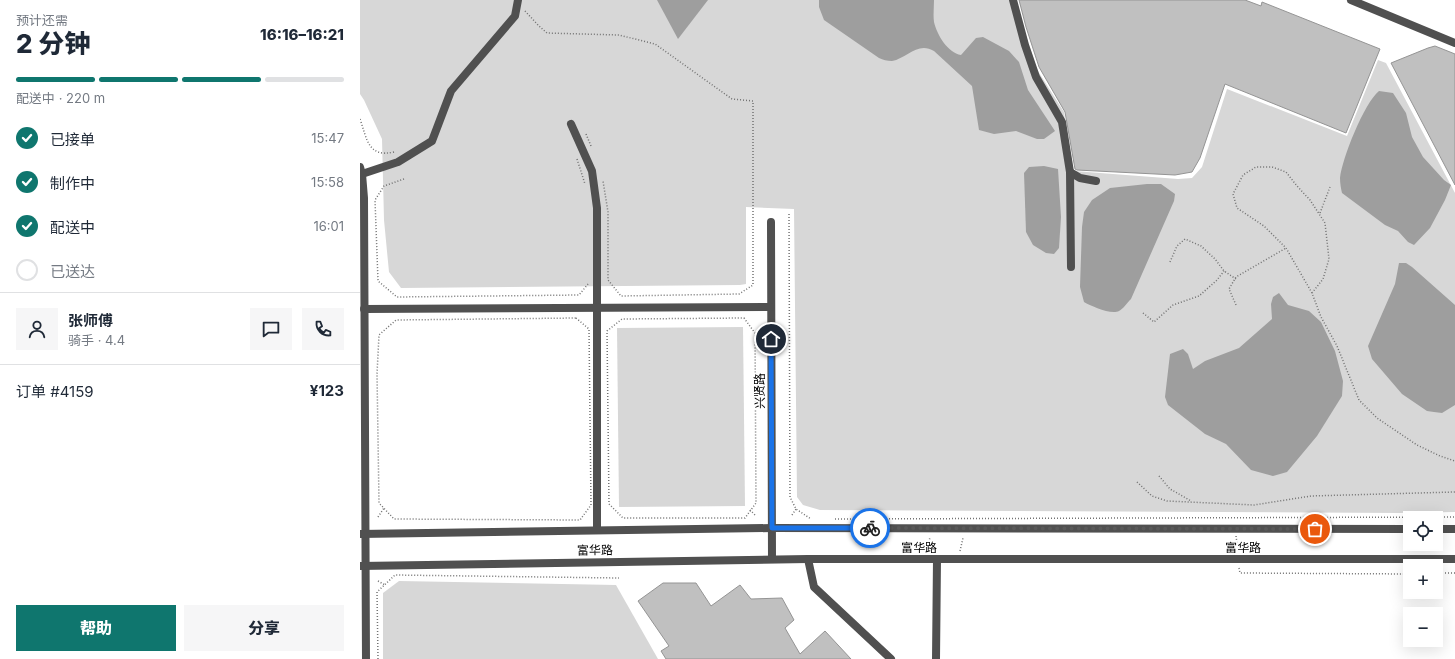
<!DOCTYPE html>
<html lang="zh">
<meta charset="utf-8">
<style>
body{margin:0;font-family:Inter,"Noto Sans SC",sans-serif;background:#f6f6f7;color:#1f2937;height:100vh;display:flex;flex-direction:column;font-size:15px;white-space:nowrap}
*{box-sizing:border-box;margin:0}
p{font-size:13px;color:#747a83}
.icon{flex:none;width:22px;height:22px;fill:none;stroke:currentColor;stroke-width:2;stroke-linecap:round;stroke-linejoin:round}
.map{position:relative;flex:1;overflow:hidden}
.panel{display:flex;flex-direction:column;background:#fff;width:360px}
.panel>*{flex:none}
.controls{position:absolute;left:1043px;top:511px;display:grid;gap:8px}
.controls a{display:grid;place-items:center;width:40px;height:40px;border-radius:0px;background:#fff;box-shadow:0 4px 16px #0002;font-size:20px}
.pin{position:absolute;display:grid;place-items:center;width:34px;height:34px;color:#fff;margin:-17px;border:2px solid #fff;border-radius:50%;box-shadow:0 1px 4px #0007}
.courier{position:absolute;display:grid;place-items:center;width:40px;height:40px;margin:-20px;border:3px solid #1a73e8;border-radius:50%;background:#fff;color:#222;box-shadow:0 1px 5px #0007}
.headline em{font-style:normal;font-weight:800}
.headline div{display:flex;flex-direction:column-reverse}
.headline{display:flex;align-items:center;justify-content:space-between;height:68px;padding:0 16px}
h1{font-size:26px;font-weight:800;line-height:30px}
.bar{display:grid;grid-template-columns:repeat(4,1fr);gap:6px 4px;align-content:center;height:48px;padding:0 16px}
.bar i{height:5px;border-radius:3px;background:#e0e1e3}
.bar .current{background:#0f766e}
.bar p{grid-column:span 4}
.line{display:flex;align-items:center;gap:10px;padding:0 16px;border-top:1px solid #e0e1e3}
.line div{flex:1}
.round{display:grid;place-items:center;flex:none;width:42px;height:42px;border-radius:0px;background:#f6f6f7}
ol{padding:0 16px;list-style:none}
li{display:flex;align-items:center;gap:12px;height:44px}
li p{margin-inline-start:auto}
li .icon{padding:4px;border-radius:50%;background:#0f766e;color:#fff;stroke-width:4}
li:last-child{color:#747a83}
li i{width:22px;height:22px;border:2px solid #e0e1e3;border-radius:50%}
.action{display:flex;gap:8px;margin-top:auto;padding:8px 16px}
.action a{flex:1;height:46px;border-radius:0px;background:#0f766e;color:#fff;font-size:16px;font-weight:800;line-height:46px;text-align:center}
.action a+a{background:#f6f6f7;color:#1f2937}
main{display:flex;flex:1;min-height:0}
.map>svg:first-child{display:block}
.green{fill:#d7d7d7}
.water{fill:#9e9e9e}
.building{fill:#c0c0c0;stroke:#949494}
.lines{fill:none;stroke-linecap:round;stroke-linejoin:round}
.path{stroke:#727272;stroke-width:1.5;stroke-dasharray:1 2;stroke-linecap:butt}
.minor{stroke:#505050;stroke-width:8}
.tertiary{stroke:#505050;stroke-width:8}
.done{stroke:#595959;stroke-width:4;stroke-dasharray:0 7.2}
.route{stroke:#1a73e8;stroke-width:5}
.labels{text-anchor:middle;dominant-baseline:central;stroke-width:3.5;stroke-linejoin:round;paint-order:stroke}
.street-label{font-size:12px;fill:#000;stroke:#fff}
</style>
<main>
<section class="panel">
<div class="headline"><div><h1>2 分钟</h1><p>预计还需</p></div><em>16:16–16:21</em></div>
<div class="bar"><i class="current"></i><i class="current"></i><i class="current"></i><i></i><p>配送中 · 220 m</p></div>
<ol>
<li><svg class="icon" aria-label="check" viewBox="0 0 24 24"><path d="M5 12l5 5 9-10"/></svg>已接单<p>15:47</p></li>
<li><svg class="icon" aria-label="check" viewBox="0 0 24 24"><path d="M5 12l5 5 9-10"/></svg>制作中<p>15:58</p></li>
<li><svg class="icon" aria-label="check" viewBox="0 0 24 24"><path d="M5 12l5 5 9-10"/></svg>配送中<p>16:01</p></li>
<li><i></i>已送达</li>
</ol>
<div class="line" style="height:72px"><a class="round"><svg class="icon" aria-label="person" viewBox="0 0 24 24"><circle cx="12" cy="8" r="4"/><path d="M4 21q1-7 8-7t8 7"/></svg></a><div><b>张师傅</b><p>骑手 · 4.4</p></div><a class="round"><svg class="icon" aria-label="chat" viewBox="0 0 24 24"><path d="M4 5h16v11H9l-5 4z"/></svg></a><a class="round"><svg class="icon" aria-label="phone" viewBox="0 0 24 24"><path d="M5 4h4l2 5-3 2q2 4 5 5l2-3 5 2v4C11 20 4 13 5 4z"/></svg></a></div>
<div class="line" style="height:52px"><div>订单 #4159</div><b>¥123</b></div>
<div class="action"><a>帮助</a><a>分享</a></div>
</section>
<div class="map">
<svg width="1095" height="659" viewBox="0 0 1095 659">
<rect width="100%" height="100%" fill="#fff"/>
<!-- green -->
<g class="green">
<polygon points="0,0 655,0 676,68 704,112 712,169 714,171 818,179 832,178 842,167 867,89 987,136 1018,60 1026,63 1095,193 1095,512 1039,513 460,510 443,505 437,497 434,209 386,207 386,284 380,285 41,288 29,272 24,220 22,139 4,100 0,94"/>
<polygon points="383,327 385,506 259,507 257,328"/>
<polygon points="39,581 256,585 298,659 23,659 23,593"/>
</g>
<!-- water -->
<g class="water">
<polygon points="297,0 348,0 318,39"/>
<path d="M459,0H574C574,7 573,15 574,22C577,35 588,53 601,55L616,38L623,37L649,51L659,62L668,90L695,131L684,139H677L656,131L634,134L619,130L612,86L574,51C558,41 547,58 532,61C527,61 523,60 519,58L464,20L459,7Z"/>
<path d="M1019,91L1033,93L1046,113L1052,137L1063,157L1084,180L1091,185L1085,200L1070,228L1054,245L1048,242L1038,231L1025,225L982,193C981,189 980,183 980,178C982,159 1004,103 1019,91Z"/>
<polygon points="684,166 698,169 701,217 699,248 694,254 686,253 673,245 666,232 664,173 669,167"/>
<path d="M787,184H801L815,194L814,201L771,299C767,303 763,309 759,311C751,315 731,306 724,302L720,287L722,227L724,212L732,200L750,188Z"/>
<polygon points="1039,263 1046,263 1052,267 1095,305 1095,405 1082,413 1074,412 1067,411 1042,394 1012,359 1008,346 1035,284"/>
<polygon points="919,293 928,305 949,311 961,322 975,351 983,381 982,396 957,436 927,472 913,476 891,470 866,444 845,434 808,405 805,397 810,354 823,349 828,354 833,369 845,361 879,348 912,319 911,304 913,297"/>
</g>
<!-- building -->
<g class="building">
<polygon points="659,0 885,0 901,6 902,2 1020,49 986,133 865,84 840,158 832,172 815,175 717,170 715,169 705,112 679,67 666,27"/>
<polygon points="1075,46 1095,54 1095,185 1031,63 1068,48"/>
<polygon points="303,583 336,583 351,606 380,585 391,599 422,598 434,620 425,628 440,654 465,631 491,659 306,659 301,651 309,646 278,601"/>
</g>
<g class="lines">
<!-- path -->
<g class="path">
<polyline points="165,11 179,26 187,33 259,35 295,44 372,99 393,101 393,285 379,294 261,296 248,280 248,212 243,181"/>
<path d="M0,119C7,139 8,158 34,152"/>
<polyline points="226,134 231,146"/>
<polyline points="217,159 225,184"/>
<polyline points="44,179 24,186 15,200 18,281 37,297 219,295 228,284"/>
<polyline points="960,213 970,187"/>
<polyline points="429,214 430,497 436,509 451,519"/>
<polyline points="810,262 817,246 825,239 841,246 855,259 864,271 876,279"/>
<polyline points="952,293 963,279 969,259 965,223 950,200 937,186 926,172 912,167 896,167 883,175 873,194 877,208 904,226 926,248 952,293 961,317 977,346 999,400 1017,418 1057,445 1080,456 1095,461"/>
<polyline points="876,305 869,289 876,277 926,248"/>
<polyline points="783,313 794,322 813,305 839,296 857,280 864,271"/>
<polygon points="216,318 229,329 231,505 220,520 34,519 19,503 17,374 19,335 36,320"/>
<polygon points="384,318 395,333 396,503 385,518 263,518 249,504 247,331 262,319"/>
<polyline points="799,476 810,489 831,501"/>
<polyline points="777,482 792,496 807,501 894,505 951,496 1095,492"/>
<polyline points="390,510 395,515"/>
<polyline points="432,515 436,509"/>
<polyline points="18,517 24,508"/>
<polyline points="475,519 1095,517"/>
<polyline points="876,536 878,550"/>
<polyline points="567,551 570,537"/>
<polyline points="600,551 603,538"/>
<polyline points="879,568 880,573 1050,574"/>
<polyline points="1076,573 1095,573"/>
<polyline points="18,581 25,585"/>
<polyline points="18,659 17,592 35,575 259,578"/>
</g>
<!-- minor -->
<g class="minor">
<polyline points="653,0 665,45 676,77 702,122 710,172 720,178 736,181"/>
<polyline points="991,0 1095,43"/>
<polyline points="710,172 711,267"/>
<polyline points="2,174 38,162 72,141 91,91 155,16 158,0"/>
<polyline points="448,559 454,587 531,659"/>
<polyline points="576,659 577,559"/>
</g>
<!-- tertiary -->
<g class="tertiary">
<polyline points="211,124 232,171 237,208 237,530"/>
<polyline points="0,167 2,174 4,198 6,659"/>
<polyline points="411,222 412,559"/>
<polyline points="4,309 411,307"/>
<polyline points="1076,529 1095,529"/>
<polyline points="0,534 412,528 1050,529"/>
<polyline points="0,566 448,559 1095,559"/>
</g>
</g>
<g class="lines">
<!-- done -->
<polyline class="done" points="510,528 955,529"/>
<!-- route -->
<polyline class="route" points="411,339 412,528 510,528"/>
</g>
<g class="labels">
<!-- street labels -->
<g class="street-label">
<text transform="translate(399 391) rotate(-90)">兴贤路</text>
<text x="559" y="547">富华路</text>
<text x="883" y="547">富华路</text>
<text transform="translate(235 550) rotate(-1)">富华路</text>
</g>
</g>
</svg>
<div class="controls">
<a><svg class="icon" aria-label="locate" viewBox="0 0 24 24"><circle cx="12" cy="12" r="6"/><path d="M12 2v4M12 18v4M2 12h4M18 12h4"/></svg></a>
<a>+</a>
<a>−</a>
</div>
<div class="pin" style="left:955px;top:529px;background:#ea580c"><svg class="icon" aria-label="bag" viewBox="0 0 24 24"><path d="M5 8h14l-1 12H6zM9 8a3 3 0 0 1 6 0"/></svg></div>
<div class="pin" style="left:411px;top:339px;background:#1f2937"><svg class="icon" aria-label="home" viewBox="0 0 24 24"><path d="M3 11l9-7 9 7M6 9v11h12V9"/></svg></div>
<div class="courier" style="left:510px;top:528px"><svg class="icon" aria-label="bike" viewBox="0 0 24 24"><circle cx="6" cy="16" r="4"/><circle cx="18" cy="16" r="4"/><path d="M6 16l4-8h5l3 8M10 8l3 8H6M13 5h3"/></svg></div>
</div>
</main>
